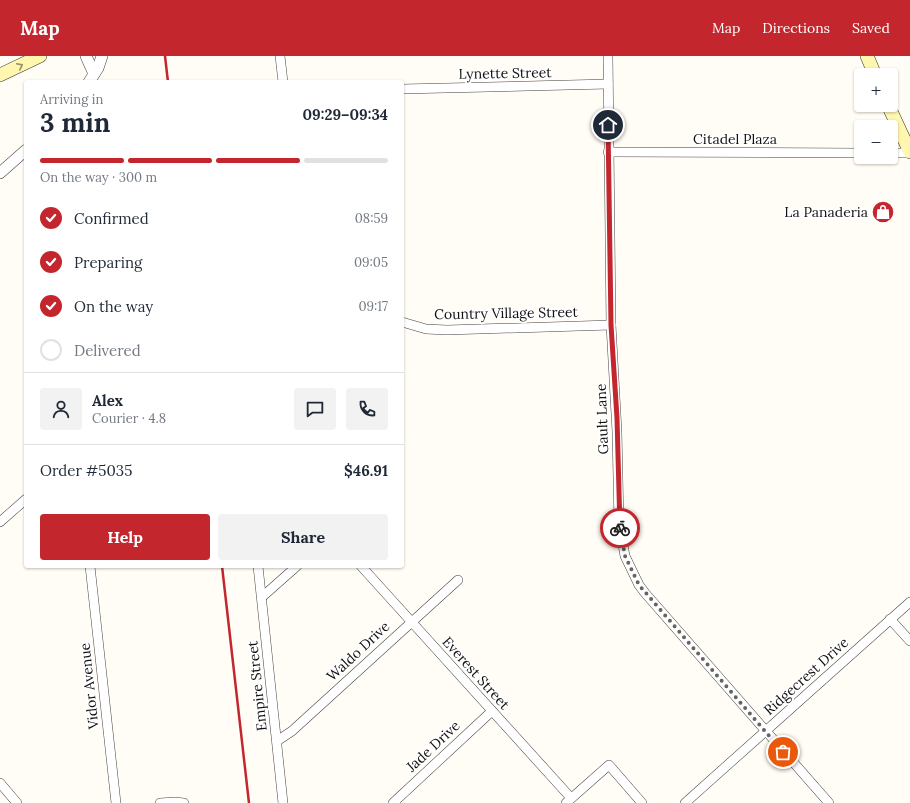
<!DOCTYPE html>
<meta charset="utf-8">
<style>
body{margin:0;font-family:Lora,serif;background:#f2f2f3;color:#1f2937;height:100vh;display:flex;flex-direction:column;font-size:15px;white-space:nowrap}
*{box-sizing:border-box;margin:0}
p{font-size:13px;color:#747a83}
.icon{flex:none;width:22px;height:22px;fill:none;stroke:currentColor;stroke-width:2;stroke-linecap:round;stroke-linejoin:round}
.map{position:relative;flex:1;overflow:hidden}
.drawer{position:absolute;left:24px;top:24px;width:380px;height:488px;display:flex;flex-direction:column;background:#fff;border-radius:4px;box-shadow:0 1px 3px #0004}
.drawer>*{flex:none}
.fabs{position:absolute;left:854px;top:12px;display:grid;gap:8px}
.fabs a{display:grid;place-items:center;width:44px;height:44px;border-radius:4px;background:#fff;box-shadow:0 1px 3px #0004;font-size:20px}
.pin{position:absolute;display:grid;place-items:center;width:34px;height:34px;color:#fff;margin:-17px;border:2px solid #fff;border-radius:50%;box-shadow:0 1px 4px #0007}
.courier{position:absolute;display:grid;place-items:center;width:40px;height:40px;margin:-20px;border:3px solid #c4262e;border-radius:50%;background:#fff;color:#222;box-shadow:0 1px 5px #0007}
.overview em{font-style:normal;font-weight:700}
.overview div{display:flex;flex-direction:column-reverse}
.overview{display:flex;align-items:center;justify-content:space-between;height:68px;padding:0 16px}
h1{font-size:26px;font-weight:700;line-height:30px}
.bar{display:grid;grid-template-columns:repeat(4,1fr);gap:6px 4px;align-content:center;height:48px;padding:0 16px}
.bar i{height:5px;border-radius:3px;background:#e0e1e3}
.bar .active{background:#c4262e}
.bar p{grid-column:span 4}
.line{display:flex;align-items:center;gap:10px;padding:0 16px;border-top:1px solid #e0e1e3}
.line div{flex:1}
.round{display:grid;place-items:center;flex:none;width:42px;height:42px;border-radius:4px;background:#f2f2f3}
ol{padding:0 16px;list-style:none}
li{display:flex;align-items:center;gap:12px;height:44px}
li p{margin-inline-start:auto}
li .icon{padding:4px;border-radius:50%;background:#c4262e;color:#fff;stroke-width:4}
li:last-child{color:#747a83}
li i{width:22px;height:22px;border:2px solid #e0e1e3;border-radius:50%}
.primary-button{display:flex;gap:8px;margin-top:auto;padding:8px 16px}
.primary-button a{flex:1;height:46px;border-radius:4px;background:#c4262e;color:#fff;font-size:16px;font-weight:700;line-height:46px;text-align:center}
.primary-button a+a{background:#f2f2f3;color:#1f2937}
header{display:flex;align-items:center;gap:24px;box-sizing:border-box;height:56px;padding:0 20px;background:#c4262e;color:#fff}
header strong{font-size:19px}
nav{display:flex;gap:22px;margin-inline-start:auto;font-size:14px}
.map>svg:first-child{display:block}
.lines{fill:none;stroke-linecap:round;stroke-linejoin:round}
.minor-casing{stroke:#444;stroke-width:10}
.tertiary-casing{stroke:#444;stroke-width:12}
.secondary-casing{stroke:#333;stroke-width:14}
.minor{stroke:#fff;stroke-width:9}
.tertiary{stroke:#fff;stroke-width:11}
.secondary{stroke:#fff6b0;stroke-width:13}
.rail{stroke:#c4262e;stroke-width:2.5}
.oneway{stroke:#948f68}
.done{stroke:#646461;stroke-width:4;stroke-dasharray:0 7.2}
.route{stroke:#c4262e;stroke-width:5}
.labels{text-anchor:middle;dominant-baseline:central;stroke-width:4;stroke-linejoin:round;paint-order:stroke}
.street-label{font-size:14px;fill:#111;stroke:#fff}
.poi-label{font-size:14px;fill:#111;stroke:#fff;text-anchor:end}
</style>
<header>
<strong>Map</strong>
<nav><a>Map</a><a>Directions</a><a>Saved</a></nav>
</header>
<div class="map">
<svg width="910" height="747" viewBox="0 0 910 747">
<rect width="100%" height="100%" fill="#fffdf5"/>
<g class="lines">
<!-- minor casing -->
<g class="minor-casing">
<g id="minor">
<polyline points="280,0 283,26"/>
<polyline points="608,0 611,269 617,376 619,467 625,500 639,529 645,537 829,747"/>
<polyline points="402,33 608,28"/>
<polyline points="608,96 861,97"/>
<polyline points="891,97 910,97"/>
<polyline points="402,266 426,273 447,274 611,269"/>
<polyline points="0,466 26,443"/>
<polyline points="90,510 116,747"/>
<polyline points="258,510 283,747"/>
<polyline points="361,510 571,742"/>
<polyline points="262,541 297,510"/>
<polyline points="890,563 910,585"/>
<polyline points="277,685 292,675 458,524"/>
<polyline points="0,727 17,747"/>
<polyline points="160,747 175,746 184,747"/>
<polyline points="393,747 492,655"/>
<polyline points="566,747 609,709 642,747"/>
<polyline points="685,747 910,546"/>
</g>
</g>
<!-- tertiary casing -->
<g class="tertiary-casing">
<g id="tertiary">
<polyline points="86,0 94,18"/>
<polyline points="89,26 98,12 102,0"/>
<polyline points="0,117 26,94"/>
</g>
</g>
<!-- secondary casing -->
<g class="secondary-casing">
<g id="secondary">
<polyline points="867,0 875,19"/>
<polyline points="0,19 40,0"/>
<polyline points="888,49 910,96"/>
</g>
</g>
<!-- minor -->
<use href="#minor" class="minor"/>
<!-- tertiary -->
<use href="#tertiary" class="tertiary"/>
<!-- secondary -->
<use href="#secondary" class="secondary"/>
<!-- rail -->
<g class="rail">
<polyline points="165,0 168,26"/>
<polyline points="222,510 249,747"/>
</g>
</g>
<!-- one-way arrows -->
<defs><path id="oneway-chevron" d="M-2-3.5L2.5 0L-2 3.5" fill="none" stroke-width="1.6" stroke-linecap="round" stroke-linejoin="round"/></defs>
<use class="oneway" href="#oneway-chevron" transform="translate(20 10) rotate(-26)"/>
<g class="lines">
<!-- done -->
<polyline class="done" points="620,472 625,500 639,529 783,696"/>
<!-- route -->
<polyline class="route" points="608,69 611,269 617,362 620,472"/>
</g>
<!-- icons -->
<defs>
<g id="shop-disc" transform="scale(1.15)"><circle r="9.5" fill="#c4262e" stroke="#fff"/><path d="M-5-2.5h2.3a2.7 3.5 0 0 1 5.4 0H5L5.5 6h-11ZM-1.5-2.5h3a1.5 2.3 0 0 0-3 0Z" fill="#fff"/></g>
</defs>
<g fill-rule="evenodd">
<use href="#shop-disc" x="883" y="156"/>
</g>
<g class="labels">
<!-- street labels -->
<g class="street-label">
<text transform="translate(505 17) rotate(-1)">Lynette Street</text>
<text x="735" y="83">Citadel Plaza</text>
<text transform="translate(506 257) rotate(-1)">Country Village Street</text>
<text transform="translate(602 363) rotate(-92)">Gault Lane</text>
<text transform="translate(358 595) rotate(-43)">Waldo Drive</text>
<text transform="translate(476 617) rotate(48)">Everest Street</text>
<text transform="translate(806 620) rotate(-42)">Ridgecrest Drive</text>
<text transform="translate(89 630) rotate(-96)">Vidor Avenue</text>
<text transform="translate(257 630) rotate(-96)">Empire Street</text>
<text transform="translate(433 690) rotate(-43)">Jade Drive</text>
</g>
<!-- poi labels -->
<g class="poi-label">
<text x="868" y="156">La Panaderia</text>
</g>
</g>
</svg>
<div class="fabs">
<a>+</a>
<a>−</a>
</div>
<div class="pin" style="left:783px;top:696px;background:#ea580c"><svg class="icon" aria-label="bag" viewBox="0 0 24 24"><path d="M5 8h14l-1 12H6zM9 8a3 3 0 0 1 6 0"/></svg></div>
<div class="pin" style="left:608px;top:69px;background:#1f2937"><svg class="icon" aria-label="home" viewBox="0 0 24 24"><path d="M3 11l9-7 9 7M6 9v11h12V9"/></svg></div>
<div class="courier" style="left:620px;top:472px"><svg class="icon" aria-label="bike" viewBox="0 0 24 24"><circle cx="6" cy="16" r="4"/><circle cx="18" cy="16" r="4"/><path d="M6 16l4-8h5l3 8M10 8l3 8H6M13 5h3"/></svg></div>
<section class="drawer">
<div class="overview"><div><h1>3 min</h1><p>Arriving in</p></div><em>09:29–09:34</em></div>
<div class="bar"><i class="active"></i><i class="active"></i><i class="active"></i><i></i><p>On the way · 300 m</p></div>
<ol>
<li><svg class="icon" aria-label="check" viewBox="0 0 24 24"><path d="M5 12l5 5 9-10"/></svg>Confirmed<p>08:59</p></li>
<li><svg class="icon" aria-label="check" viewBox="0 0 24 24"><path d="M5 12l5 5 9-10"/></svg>Preparing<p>09:05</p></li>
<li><svg class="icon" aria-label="check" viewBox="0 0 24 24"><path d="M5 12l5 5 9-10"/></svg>On the way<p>09:17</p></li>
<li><i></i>Delivered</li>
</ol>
<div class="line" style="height:72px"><a class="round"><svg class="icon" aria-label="person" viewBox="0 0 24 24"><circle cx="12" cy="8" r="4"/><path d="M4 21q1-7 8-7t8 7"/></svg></a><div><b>Alex</b><p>Courier · 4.8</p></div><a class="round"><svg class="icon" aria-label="chat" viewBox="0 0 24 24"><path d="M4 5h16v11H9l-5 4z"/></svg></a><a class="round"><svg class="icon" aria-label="phone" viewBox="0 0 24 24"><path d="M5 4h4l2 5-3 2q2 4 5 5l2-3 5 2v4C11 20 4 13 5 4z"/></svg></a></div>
<div class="line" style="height:52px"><div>Order #5035</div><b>$46.91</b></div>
<div class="primary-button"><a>Help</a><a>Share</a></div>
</section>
</div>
